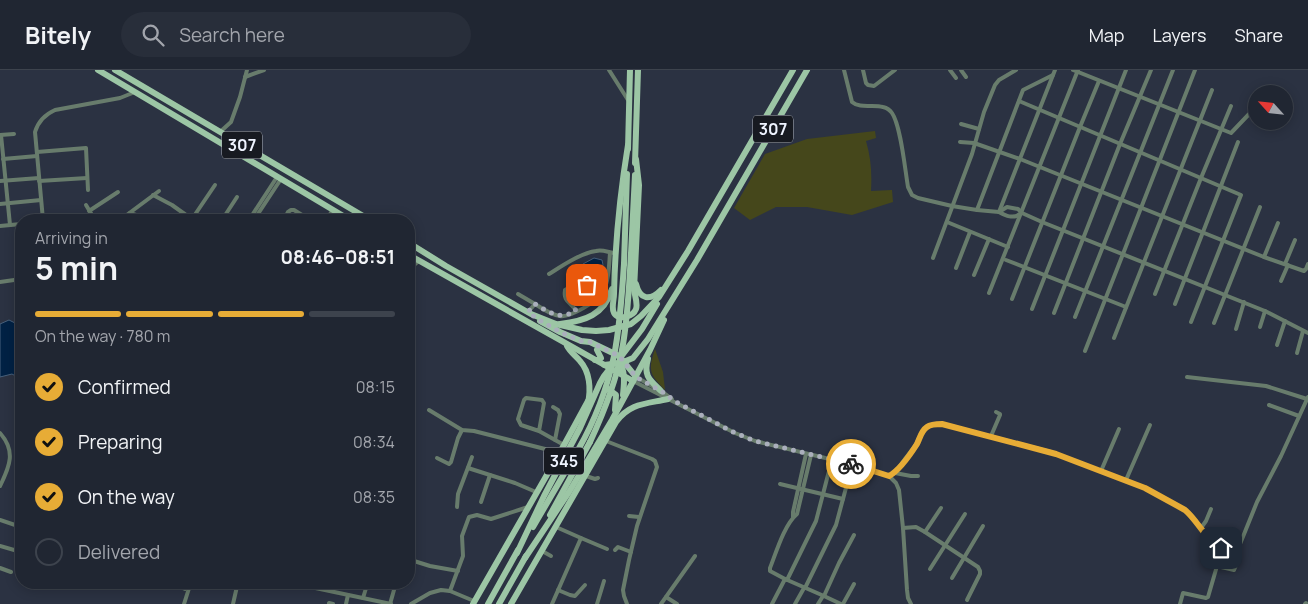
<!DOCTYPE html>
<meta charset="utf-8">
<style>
body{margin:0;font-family:Manrope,sans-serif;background:#282e3a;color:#f1f3f6;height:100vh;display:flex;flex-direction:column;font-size:19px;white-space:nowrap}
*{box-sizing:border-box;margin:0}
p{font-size:16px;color:#a2a5ac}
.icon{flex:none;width:28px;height:28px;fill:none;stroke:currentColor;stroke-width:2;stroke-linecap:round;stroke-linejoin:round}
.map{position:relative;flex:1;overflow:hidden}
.drawer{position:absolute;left:15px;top:144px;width:400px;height:375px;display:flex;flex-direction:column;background:#202632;border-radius:20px;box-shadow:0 2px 12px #0003,0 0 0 1px #3d434d}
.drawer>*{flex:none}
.needle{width:32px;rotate:297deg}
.buttons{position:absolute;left:1248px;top:15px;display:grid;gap:10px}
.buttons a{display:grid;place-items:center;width:45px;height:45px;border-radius:50%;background:#202632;box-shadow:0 2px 12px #0003,0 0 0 1px #3d434d;font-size:25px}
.pin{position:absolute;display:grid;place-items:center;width:42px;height:42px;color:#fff;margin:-21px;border-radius:10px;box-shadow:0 2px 8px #0006}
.courier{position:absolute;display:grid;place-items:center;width:50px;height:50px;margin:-25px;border:4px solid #e7ac36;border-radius:50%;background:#fff;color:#222;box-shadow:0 1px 6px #0007}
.head em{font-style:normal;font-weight:700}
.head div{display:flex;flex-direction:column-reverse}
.head{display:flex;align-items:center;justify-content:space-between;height:85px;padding:0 20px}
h1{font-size:32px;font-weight:700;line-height:38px}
.bar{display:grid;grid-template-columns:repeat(4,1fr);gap:8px 5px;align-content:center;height:60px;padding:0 20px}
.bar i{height:6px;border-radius:4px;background:#3d434d}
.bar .selected{background:#e7ac36}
.bar p{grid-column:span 4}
ol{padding:0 20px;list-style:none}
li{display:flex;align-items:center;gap:15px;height:55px}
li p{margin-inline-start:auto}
li .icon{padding:5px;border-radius:50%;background:#e7ac36;color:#111;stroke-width:4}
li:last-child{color:#a2a5ac}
li i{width:28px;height:28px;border:2px solid #3d434d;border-radius:50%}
header{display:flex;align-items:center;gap:30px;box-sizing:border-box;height:70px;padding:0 25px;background:#202632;border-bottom:1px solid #3d434d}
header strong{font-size:24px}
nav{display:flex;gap:28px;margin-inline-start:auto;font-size:18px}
.search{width:350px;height:45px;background:#282e3a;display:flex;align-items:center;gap:12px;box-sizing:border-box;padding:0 18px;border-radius:28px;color:#a2a5ac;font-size:19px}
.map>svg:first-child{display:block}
.green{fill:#45471b}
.water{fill:#002144;stroke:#47607c}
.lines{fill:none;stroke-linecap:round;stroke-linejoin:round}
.street{stroke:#687c6c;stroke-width:4}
.primary{stroke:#9cc6a5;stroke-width:6}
.primary-bridge{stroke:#9cc6a5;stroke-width:6}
.done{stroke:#aaafbc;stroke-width:5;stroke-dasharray:0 9}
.route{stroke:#e7ac36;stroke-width:6}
.labels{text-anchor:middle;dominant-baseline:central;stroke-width:5;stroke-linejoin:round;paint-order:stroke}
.shield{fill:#171a21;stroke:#aeb2bc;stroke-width:1}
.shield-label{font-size:16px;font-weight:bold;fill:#eef3fe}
</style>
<header>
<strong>Bitely</strong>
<div class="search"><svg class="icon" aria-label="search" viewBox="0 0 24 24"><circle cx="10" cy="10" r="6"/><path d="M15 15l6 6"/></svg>Search here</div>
<nav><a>Map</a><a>Layers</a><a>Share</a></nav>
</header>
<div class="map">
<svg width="1308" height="534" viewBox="0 0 1308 534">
<rect width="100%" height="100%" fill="#2b3242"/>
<!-- green -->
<g class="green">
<path d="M875,61L876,68L866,71C871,88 872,103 871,121L892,120L893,132L852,145L807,137H776L750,150L734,138L765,84L807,69Z"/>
<path d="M655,279L663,302L665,320C649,304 648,300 655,279Z"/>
</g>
<!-- water -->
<g class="water">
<polygon points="594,188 602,190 603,195 598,209 591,211 584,206 585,204 581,198 583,194"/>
<polygon points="9,250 21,256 21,309 12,304 0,307 0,254"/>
</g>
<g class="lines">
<!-- street -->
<g class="street">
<polyline points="609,0 628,30"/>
<path d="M844,0L852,32C860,39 873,34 883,37C887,38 890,40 892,43C901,56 905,100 908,117L912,125L918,128L952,136L977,140L999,142L1007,137L1018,139L1022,143L1042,152L1265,241L1308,263"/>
<polyline points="863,0 866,13 868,15 874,16 895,0"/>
<polyline points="950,0 956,8"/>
<polyline points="961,0 966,7"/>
<polyline points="1073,0 1231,63 1251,42 1253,41 1256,42"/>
<polyline points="245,7 264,0"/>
<polyline points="1019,31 1241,125 1191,252"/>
<polyline points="1266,51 1268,53"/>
<polyline points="961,54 979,59"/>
<polyline points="220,62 231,52 240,27 247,0"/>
<polyline points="0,65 14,64"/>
<polyline points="1,65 10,155"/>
<polyline points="960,72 974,73 1020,89 1264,187 1304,201 1306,199 1308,194"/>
<polyline points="37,82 86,78 88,120"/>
<polyline points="3,89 37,86"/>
<polyline points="0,111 39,108"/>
<polyline points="39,111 87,108"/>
<polyline points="153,125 172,135 186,145 194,150"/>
<polyline points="0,134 41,130"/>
<polyline points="86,135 92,145 97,150"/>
<polyline points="977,140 1023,20 1053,5"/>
<polyline points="89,141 118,122"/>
<polyline points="130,143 151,150"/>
<path d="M1020,144C1013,149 1006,146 999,142L1055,0"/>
<polyline points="192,149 215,115"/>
<path d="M43,150L35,62C38,52 46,44 55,40L120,28L135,22"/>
<polyline points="61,150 75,149"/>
<polyline points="120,150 159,121"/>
<polyline points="222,150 237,127"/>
<polyline points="249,150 277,107"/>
<polyline points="254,150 281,109"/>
<polyline points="284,150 288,142 291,140 294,140 310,150"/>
<polyline points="326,150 333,140"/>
<polyline points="332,150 337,142"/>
<polyline points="947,152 1008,177"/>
<polyline points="0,156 21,154"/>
<polyline points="1264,187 1278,153"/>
<polyline points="933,188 972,84 984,42 995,15 999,10 1016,0"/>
<polyline points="1006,190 1126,237"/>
<polyline points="1285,194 1295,170"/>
<polyline points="409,196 414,195 419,191"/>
<polyline points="956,198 970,162"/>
<path d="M549,204C562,196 581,183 596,181C603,179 609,183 616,183"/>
<polyline points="974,205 989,169"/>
<polyline points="1281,211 1288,195"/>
<polyline points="0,212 21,209"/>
<polyline points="989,223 1078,0"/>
<polyline points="518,224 535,234"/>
<polyline points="1155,224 1201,108 1231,36"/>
<polyline points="1012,229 1080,57 1099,11"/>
<polyline points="1175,234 1238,72"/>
<path d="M573,235L589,225C590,218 587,213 581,211L565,220C563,232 571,232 576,241"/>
<polyline points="1032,239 1126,0"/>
<path d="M528,242L535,234C541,238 553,245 560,246C570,248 598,231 603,222C609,211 609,195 610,183"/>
<polyline points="1054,243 1120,74 1151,0"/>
<polyline points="1075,247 1173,0"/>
<polyline points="1214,253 1260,137"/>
<polyline points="1260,257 1265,241"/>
<polyline points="1236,259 1244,232"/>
<polyline points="1114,268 1212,20"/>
<polyline points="1277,275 1285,251"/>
<polyline points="1085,281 1195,0"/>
<polyline points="1297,283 1303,261"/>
<polyline points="636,307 654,317"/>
<polyline points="1187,307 1266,316 1307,329"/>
<polyline points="633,311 735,363 755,371 842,392 889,406 895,403 905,389 915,376 922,362 927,357 932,355 942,354 1051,382 1145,418 1185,440 1190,444 1213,473 1221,478 1236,484"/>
<polyline points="660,320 672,329"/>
<polyline points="1269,335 1299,346"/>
<polyline points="553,337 558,340 560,344 555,370"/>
<polyline points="429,340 462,360 474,361 549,380 558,385"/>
<polyline points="539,361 544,333 542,330 526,328 524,330 518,349 521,355 539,361 564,375"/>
<path d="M0,363C16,381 10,396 0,416"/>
<polyline points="991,366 1000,345 1000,344 996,342"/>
<polyline points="606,371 652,389 655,391 657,397 637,456 629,490 623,520 624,526 627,534"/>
<path d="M811,385L797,444C784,455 776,483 770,498V501L785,509L824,526L839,493L854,465"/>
<polyline points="437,388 449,394 451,392 458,368 462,360"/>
<polyline points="468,398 515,413 536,422"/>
<polyline points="1101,401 1119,359"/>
<polyline points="895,403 911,406 918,406"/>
<polyline points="586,406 595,409 598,408"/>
<polyline points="889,406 896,413 899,420 903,458 907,520 908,528 911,534"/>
<polyline points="1126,410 1150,355"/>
<polyline points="780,414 843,429"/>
<polyline points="481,432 490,405"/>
<polyline points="457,437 458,424 472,387"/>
<polyline points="629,446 639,447"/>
<polyline points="793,447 793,442 806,384"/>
<polyline points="0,450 21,457"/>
<polyline points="556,457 581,468"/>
<polyline points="903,458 916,457 925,462 978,497 980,501 980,504 967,530"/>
<polyline points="1201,458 1206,451 1211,439"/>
<polyline points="925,462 941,438"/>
<polyline points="0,476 21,482"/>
<polyline points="615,480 618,477 631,482"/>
<polyline points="542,481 551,486"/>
<polyline points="414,491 430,496 458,501"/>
<polyline points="0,498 11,502"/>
<polyline points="930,499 965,444"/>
<polyline points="952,508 983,456"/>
<polyline points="787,510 816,451 829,401"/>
<polyline points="168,512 185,519"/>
<polyline points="287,512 391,534"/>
<polyline points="805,518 836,455 850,403"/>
<polyline points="558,520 570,525 575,526 585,515"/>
<polyline points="450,521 463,486 462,466 469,447 477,445 491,449 528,437"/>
<polyline points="824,526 841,534"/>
<polyline points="666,527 677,534"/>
<polyline points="363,528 367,515"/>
<polyline points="329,533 333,534"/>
<polyline points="184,534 191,512"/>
<polyline points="233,534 238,512"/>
<polyline points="346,534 348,525"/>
<polyline points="390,534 394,520"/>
<polyline points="411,534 430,523 441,520 450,521 474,531"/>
<polyline points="552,534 581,468 607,479"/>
<polyline points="597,534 604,511"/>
<polyline points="661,534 695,486"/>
<polyline points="772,534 785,509"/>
<polyline points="795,534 804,518"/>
<polyline points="818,534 823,526"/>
<polyline points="843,534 854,514"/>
<polyline points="1180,534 1183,523 1206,528 1208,527 1217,496 1234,500 1240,485 1236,484 1257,432 1281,386 1308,327"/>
<polyline points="1305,534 1306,533"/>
</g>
<!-- primary -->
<g class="primary">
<polyline points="98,0 350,150"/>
<polyline points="115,0 370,150"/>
<path d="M628,75C620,124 615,174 614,224C614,230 611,238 614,243C618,251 633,247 636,239C638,234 635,226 634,220L639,115L636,89"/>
<polyline points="628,79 630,0"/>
<polyline points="635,93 638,0"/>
<polyline points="409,173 446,196 531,244 556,254 582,260 596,261 609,260 631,254 641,246 659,227 688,181 793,0"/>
<polyline points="631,184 635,105"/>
<polyline points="409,185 633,311"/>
<polyline points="624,194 627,104"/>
<path d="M636,214C640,230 650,231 661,220"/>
<polyline points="540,251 560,262 581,271 590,272 617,285 620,287 636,307"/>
<path d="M560,254C585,251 604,245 612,219"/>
<path d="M567,276C570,282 576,286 580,291C590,302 591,319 588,333"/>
<polyline points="620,288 642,259 657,234"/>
<path d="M648,289C643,306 650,310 661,321"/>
<polyline points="595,290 598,290 601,288 597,280"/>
<path d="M619,292C626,302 624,314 623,325"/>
<polyline points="604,295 621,293 633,288 648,269 697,190 807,0"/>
<polyline points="608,319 616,325 615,340"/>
<polyline points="550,445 590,372"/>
<polyline points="533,457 578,380"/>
<polyline points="517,483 544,426 580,358 600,313 604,306 611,297"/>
<polyline points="525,488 569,422 612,350 650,280 664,250"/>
<polyline points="473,534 564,375 588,331"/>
<polyline points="488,534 518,480"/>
<polyline points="499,534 526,486"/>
<path d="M511,534L616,352C630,333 646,334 668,329"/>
</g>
<!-- primary-bridge -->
<g class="primary-bridge">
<path d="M590,372C604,342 616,312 622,280C628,249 629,216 631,184"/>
<path d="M578,380C594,352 607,319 614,286C620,256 622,225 624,194"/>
</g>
</g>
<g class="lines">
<!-- done -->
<path class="done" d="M587,215L590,220V225L573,235L576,241C558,250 551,243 535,234L528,242L539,250L560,262L581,271L590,272L617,285L620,287L636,307L661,321L678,333L735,363L755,371L851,394"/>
<!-- route -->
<path class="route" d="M851,394L889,406C900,400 910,385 917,374C920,368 921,361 927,357C931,354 937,354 942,354L1056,384L1145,418L1185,440C1198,451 1205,469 1221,478"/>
</g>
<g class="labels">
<!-- shield labels -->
<g class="shield">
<rect x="753" y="45.5" width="40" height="27" rx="4"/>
<rect x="222" y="61.5" width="40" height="27" rx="4"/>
<rect x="544" y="377.5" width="40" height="27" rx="4"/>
</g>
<g class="shield-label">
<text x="773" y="59">307</text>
<text x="242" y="75">307</text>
<text x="564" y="391">345</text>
</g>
</g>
</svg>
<div class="buttons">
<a><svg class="needle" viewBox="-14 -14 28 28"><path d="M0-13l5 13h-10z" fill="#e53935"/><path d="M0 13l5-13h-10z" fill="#a2a5ac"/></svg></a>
</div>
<div class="pin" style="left:587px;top:215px;background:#ea580c"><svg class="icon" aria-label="bag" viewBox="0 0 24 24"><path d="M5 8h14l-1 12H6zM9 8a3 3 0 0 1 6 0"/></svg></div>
<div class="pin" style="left:1221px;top:478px;background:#1f2937"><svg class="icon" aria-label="home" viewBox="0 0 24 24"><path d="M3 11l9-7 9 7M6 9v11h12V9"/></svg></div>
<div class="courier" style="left:851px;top:394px"><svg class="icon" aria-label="bike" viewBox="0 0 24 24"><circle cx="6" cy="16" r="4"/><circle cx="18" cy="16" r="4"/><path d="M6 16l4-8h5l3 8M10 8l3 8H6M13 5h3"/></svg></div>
<section class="drawer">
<div class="head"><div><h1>5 min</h1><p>Arriving in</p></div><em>08:46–08:51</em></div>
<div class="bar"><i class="selected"></i><i class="selected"></i><i class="selected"></i><i></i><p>On the way · 780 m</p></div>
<ol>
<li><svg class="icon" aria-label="check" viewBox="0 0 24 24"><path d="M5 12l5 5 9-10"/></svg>Confirmed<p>08:15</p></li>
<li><svg class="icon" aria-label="check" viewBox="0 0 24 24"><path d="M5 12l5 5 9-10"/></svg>Preparing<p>08:34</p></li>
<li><svg class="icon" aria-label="check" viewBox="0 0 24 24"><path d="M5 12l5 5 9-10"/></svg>On the way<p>08:35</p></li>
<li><i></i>Delivered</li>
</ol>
</section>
</div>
